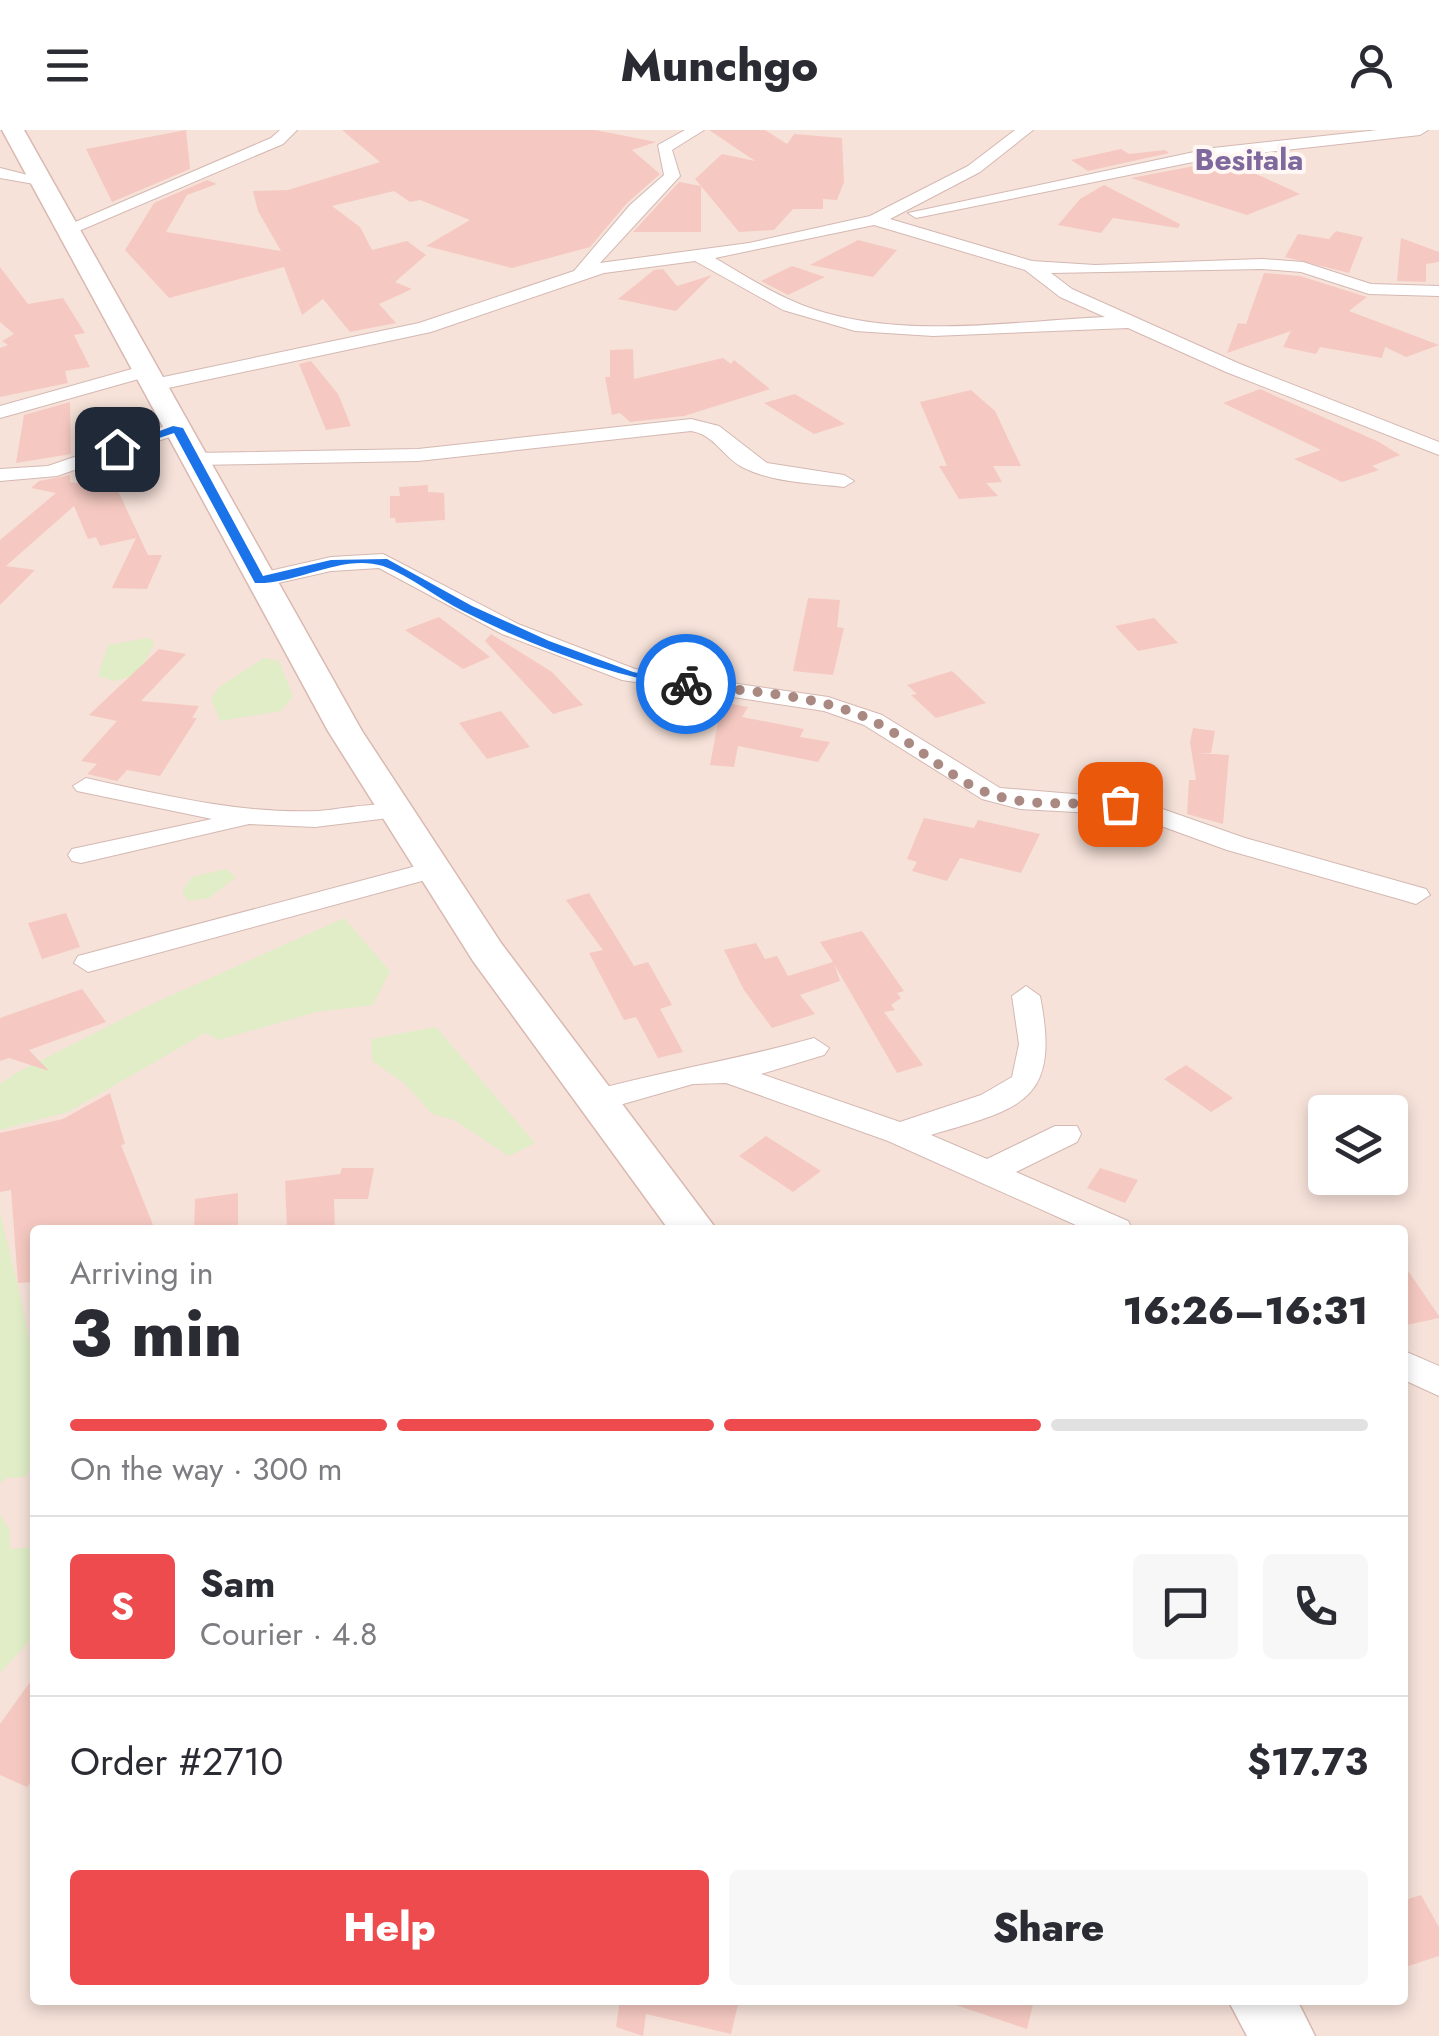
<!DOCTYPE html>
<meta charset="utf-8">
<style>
body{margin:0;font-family:Jost,sans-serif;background:#f7f7f7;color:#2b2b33;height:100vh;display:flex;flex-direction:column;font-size:38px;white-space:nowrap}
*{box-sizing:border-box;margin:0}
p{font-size:32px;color:#7c7c81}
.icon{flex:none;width:55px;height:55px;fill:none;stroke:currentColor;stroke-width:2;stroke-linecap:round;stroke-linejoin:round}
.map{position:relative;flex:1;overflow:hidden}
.side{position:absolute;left:30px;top:1095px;width:1378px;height:780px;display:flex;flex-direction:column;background:#fff;border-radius:10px;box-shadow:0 5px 15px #0003}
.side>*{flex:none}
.fabs{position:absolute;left:1308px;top:965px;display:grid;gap:20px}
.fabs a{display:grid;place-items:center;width:100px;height:100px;border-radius:10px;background:#fff;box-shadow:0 5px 15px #0003;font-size:50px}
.pin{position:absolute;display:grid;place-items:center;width:85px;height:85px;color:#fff;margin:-42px;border-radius:20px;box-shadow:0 5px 15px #0006}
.courier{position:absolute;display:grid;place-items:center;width:100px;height:100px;margin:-50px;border:8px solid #1a73e8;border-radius:50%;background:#fff;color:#222;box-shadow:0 2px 12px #0007}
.overview em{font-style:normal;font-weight:800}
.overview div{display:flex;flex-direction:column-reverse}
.overview{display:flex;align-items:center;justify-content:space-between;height:170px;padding:0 40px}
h1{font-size:65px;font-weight:800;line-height:75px}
.bar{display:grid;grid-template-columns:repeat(4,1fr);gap:15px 10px;align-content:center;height:120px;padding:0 40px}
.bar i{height:12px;border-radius:8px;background:#e1e1e2}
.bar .on{background:#ed4b4d}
.bar p{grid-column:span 4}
.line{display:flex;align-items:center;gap:25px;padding:0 40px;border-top:2px solid #e1e1e2}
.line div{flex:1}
.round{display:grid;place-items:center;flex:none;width:105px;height:105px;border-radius:10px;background:#f7f7f7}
.action{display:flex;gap:20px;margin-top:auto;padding:20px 40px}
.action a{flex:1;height:115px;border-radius:10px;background:#ed4b4d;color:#fff;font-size:40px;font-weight:800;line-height:115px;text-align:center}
.action a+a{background:#f7f7f7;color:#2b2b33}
header{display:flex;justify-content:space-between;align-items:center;height:130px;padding:0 40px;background:#fff;font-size:45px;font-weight:800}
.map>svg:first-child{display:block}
.residential{fill:#f6e2d9;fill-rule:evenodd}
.green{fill:#e0edc7}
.building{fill:#f5c9c1}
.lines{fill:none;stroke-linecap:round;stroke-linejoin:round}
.minor-casing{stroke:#d4b8b2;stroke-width:2}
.secondary-casing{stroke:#d9b9b1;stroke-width:3}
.minor{fill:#fff;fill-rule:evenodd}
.secondary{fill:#fff;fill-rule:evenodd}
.route{fill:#1a73e8}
.done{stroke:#aa8983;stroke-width:10;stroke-dasharray:0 18}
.labels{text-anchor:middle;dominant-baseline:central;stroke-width:8;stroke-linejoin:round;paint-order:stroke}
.far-quarter-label{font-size:30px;font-weight:bold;fill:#7f689e;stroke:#fff7f3}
</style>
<header><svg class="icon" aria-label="menu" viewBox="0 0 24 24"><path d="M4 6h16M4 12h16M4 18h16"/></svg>Munchgo<svg class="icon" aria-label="person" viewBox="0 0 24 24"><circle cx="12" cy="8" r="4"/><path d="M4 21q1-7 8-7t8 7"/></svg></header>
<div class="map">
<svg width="1439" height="1906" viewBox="0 0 1439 1906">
<rect width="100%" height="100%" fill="#fef2eb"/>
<!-- residential -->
<path class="residential" d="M0,0H1439V1906H0ZM1325,982H1390V1048H1325ZM35,1100H1402V1870H35Z"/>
<!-- green -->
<g class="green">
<polygon points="147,508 155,512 138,545 114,551 98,546 108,515"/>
<polygon points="264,528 279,531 293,566 281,581 220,591 211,569 219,557"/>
<polygon points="226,739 236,747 209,768 188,771 182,761 192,747"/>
<polygon points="344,788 390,841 373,875 316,882 219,910 205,903 68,982 0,1000 0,954 16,943 152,874"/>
<polygon points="436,897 535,1013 509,1026 454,990 432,984 404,953 372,931 371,909"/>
<path d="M0,1083C14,1144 59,1293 26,1347L6,1348L0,1353Z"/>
<polygon points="0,1384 10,1401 10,1419 35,1417 35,1505 0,1543"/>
</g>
<!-- building -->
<g class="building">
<polygon points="186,0 190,39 112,72 86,19"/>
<polygon points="342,0 595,0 656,12 632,20 660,44 627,73 590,117 512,138 426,116 470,90 420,70 410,72 394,61 332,76 360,97 372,120 407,111 426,125 395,152 412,159 379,174 396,193 350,202 323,169 302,185 284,137 169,168 125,120 154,73 207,50 217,54 187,65 166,102 281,121 258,81 253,61 288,60 380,32"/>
<polygon points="709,0 765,0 787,14 794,4 842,8 844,52 837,70 823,69 823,79 793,79 774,100 739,102 701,56 701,102 633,102 679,52 701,56 695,49 722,24 755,31"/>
<polygon points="1121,19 1129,24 1165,20 1169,23 1088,41 1071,30"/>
<polygon points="1226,30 1300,64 1247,85 1131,48"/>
<polygon points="1104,55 1180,94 1178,98 1113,88 1101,103 1058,95 1080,69"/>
<polygon points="1336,101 1363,107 1349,143 1285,127 1298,104 1329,109"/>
<polygon points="1401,108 1439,122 1439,132 1426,134 1426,152 1397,151"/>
<polygon points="858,110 897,120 873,147 810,135"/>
<polygon points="792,136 825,147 788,165 761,151"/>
<polygon points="0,137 28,174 63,168 85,203 74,205 90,237 65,241 68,253 0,267 0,218 8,215 2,211 14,204 0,192"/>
<polygon points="663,139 677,156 712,145 676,181 618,169 654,140"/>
<polygon points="1264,143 1300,146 1367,167 1349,181 1439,215 1406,227 1385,217 1382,228 1320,217 1316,224 1283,217 1291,201 1227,223 1238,193 1246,194"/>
<polygon points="633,219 634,249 723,228 731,234 734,230 770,259 684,286 630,292 620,283 612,285 605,247 610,247 610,220"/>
<polygon points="311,231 338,264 351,296 326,300 299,234"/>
<polygon points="1260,259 1379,312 1400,325 1372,336 1379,340 1342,352 1294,329 1321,320 1223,273"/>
<polygon points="971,260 995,281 1021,336 993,336 1002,352 986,353 998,366 959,369 939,336 947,336 920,272"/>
<polygon points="795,264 845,294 814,304 764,273"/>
<polygon points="70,272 71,324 16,333 24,285"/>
<polygon points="70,345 70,352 118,361 148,425 162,425 147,459 112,458 136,408 100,416 96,407 88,409 74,376 6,436 35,440 0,475 0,410 56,363 31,358 39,351"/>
<polygon points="428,355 428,362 444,363 445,390 396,393 395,388 390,388 390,366 400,366 399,357"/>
<polygon points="808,468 840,470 837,497 844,498 833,545 793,541"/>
<polygon points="439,487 470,511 490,527 463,539 405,500"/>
<polygon points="1154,488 1178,513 1138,521 1115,496"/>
<polygon points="491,504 552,542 583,575 553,584 485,511"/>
<polygon points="159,519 186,524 141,571 199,576 192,588 197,588 160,646 127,640 117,651 87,644 97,634 81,631 117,591 89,585"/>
<polygon points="952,541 986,573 936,588 911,565 917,564 907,555"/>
<polygon points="722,572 748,577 742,587 804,599 800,607 830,612 818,632 738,616 734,637 710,635"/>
<polygon points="501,581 530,617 487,629 459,593"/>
<polygon points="1193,598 1215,601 1211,623 1197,623 1229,625 1223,694 1187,684 1189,650 1196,650 1190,612"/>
<polygon points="924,688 974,698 978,690 1040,704 1021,743 960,728 947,751 912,741 917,732 907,729"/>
<polygon points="589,763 634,836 648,832 672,875 660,879 683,922 658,928 636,887 624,890 589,823 603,820 566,770"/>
<polygon points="66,783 80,817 42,829 28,793"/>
<polygon points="862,801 904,861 897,863 901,868 891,875 895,880 884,882 923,935 897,943 834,834 840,851 800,865 815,884 772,898 744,860 724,820 756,813 765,829 777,826 788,846 833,832 820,812"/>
<polygon points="82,859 106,892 29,920 49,941 9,928 0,931 0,888"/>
<polygon points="1186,935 1233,968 1211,982 1164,949"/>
<polygon points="110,963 125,1014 121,1015 155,1100 35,1100 35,1152 18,1153 11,1060 0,1062 0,1003 63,989"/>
<polygon points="766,1006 821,1041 793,1062 739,1026"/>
<polygon points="342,1038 374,1038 368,1069 334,1069 335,1100 287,1100 285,1051 340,1044"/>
<polygon points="1100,1038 1138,1050 1125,1073 1087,1058"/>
<polygon points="238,1063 238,1100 194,1100 195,1069"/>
<polygon points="1402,1132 1439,1186 1439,1188 1402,1196"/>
<polygon points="35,1545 35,1646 27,1657 0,1645 0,1594"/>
<polygon points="1421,1765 1439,1797 1439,1826 1402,1838 1402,1771"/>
<polygon points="620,1870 739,1870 731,1904 646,1884 643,1906 616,1897"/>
<polygon points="954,1870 1034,1870 1027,1899 953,1874"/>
</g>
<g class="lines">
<!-- minor casing -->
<g class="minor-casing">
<g id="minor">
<polygon points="280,0 297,0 283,14 74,103 59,99 271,8"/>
<path d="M685,0H704L672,20L680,46L600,133L749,113L870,86L968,36L1015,0H1033L980,42L890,89L1032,131L1095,135L1262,129L1303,132L1371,154L1439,156V166L1369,164L1301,142L1262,139L1051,143L1072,159L1240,234L1439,312V325L1226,242L1128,198L933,206L855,201L783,180L695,131L604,143L431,202L154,261L144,255L154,249L419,193L574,141L630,75L664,45L658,15ZM874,95L1025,140L1060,167L1105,187C1015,191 915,208 826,183C786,172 750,149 715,128Z"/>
<polygon points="1378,0 1428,0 1420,5 1213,28 916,88 908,83 1213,18"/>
<polygon points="0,38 48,50 40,55 0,48"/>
<polygon points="146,235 156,241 153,245 0,288 0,276"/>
<path d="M691,289L719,296L767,333L844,345L854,351L844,357C811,353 773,353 742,337C722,326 715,305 691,301L418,331L193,335L183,329L193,323L418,319Z"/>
<polygon points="177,292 187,298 184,302 57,346 0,351 0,339 48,336"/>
<polygon points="383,424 518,494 635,539 828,567 882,585 1000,658 1134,669 1245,708 1426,759 1430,765 1416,774 1406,771 1227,720 1131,685 1020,679 982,669 864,595 824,581 622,550 502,504 379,438 331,441 260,457 249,450 252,445 331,427"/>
<path d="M86,648C162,665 240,684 318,681C339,680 397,667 409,681L405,686L315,697L249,694L81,733L72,731L68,725L72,719L212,689L77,661L73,656Z"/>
<polygon points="435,731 444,733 448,739 444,745 88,842 74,833 78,826"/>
<path d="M1026,856L1040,866C1061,972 1022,978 931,1005L987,1029L1055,996H1077L1081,1004L1077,1012L1016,1042L1128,1091L1133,1100H1087L888,1011L726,953L693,954L595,982L584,979L580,971L584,963C661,941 737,930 814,908L829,918L824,925L761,944L900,992L981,965L1012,947L1019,914L1012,866Z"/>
<polygon points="1402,1220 1439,1236 1439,1266 1402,1249"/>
</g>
</g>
<!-- secondary casing -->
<g class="secondary-casing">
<g id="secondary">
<polygon points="2,0 24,0 362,601 501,813 717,1100 669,1100 473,831 328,601"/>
<polygon points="1228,1870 1297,1870 1315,1906 1247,1906"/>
</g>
</g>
<!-- minor -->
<use href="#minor" class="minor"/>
<!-- secondary -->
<use href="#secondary" class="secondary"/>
</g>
<!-- route -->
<path class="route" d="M173,296L183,298L263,446L331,430L387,429L472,476L549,511L633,542L692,554L686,558C608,545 534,517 463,481C437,468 411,446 383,436C342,423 296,455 255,453L174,303L121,321L111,319Z"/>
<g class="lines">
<!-- done -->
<path class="done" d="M686,554C741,561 800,563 852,582C899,598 933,636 976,658C1021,680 1072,671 1120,674"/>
</g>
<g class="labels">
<!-- far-quarter labels -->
<g class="far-quarter-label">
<text x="1249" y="29">Besitala</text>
</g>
</g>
</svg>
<div class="fabs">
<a><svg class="icon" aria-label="layers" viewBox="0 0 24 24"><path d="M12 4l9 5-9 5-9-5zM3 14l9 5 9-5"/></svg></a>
</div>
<div class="pin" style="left:1120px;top:674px;background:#ea580c"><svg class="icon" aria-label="bag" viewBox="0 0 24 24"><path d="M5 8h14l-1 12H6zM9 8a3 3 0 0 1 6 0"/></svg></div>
<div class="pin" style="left:117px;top:319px;background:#1f2937"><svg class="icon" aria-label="home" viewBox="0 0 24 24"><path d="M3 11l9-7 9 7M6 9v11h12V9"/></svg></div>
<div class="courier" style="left:686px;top:554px"><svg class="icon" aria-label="bike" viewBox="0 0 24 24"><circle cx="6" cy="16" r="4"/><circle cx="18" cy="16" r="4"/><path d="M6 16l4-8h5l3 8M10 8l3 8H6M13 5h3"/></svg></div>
<section class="side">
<div class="overview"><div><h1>3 min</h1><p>Arriving in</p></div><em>16:26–16:31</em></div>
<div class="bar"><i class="on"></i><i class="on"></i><i class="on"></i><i></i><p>On the way · 300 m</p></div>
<div class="line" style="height:180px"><b class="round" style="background:#ed4b4d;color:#fff">S</b><div><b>Sam</b><p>Courier · 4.8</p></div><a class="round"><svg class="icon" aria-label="chat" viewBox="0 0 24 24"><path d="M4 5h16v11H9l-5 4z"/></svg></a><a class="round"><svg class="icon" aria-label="phone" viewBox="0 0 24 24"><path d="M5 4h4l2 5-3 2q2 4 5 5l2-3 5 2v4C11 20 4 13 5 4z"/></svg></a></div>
<div class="line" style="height:130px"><div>Order #2710</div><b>$17.73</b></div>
<div class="action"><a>Help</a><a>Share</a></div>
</section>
</div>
